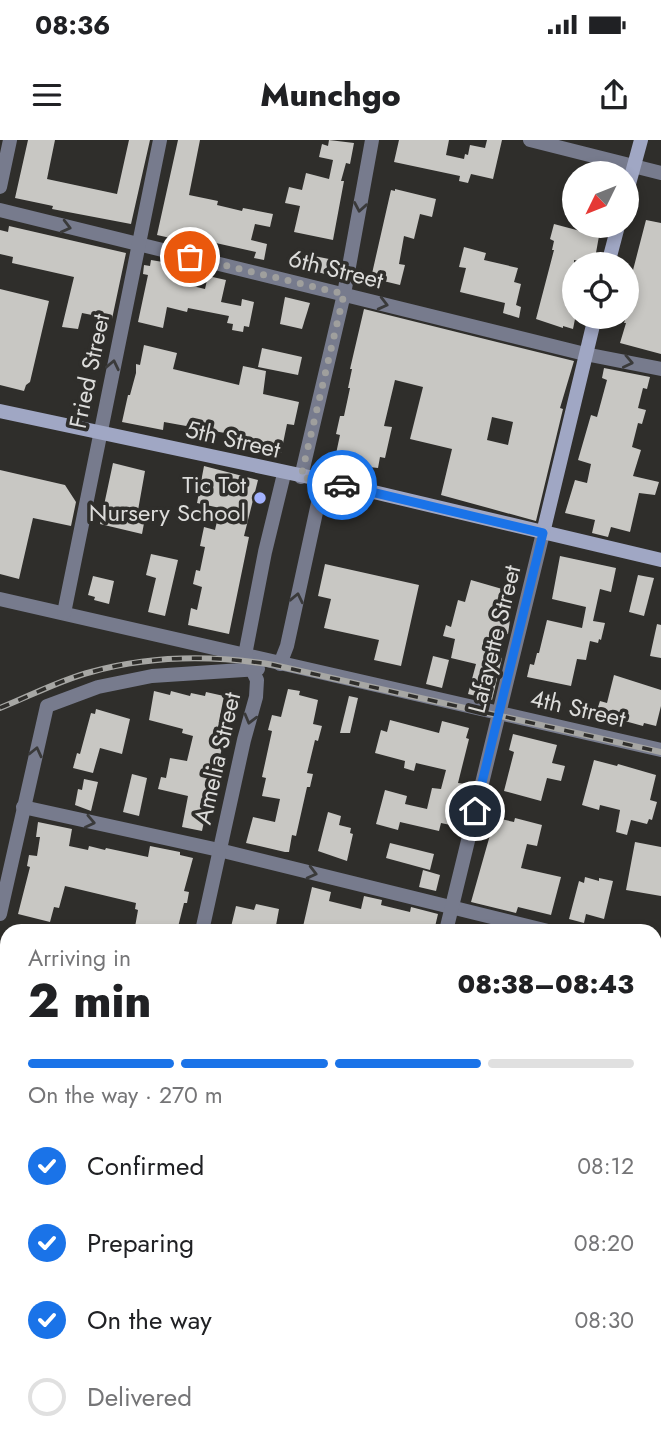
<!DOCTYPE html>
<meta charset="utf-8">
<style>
body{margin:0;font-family:Jost,sans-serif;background:#f2f2f2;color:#202124;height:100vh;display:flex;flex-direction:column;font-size:26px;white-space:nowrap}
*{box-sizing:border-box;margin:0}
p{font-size:23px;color:#757577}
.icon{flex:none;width:38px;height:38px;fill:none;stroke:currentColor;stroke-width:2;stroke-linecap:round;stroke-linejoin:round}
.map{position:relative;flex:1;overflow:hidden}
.sheet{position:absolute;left:0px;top:784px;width:662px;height:527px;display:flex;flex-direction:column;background:#fff;border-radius:21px 21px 0 0;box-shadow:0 4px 10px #0003}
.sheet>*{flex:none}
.needle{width:46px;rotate:227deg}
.controls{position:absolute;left:562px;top:21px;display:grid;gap:14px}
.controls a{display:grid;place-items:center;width:77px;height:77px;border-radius:50%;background:#fff;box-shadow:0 4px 10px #0003;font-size:35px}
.pin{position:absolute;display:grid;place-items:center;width:60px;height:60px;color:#fff;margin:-30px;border:4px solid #fff;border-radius:50%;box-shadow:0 2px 7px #0007}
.courier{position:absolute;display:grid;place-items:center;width:70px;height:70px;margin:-35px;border:5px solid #1a73e8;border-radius:50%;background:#fff;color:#222;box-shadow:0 2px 9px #0007}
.headline em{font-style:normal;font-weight:800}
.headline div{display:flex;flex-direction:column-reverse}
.headline{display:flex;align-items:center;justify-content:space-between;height:119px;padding:0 28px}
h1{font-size:46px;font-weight:800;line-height:52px}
.bar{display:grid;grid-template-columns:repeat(4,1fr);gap:10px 7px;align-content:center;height:84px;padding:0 28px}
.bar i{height:9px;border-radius:5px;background:#e0e0e0}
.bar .active{background:#1a73e8}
.bar p{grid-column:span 4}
ol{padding:0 28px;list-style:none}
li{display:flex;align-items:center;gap:21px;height:77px}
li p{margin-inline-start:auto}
li .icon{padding:7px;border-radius:50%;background:#1a73e8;color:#fff;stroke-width:4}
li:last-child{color:#757577}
li i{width:38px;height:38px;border:4px solid #e0e0e0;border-radius:50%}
.status{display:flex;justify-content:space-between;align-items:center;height:49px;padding:0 35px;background:#fff;direction:ltr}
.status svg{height:19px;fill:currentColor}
header{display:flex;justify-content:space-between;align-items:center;height:91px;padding:0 28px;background:#fff;font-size:32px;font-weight:800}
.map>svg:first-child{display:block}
.water{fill:#5a6289}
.building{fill:#c8c7c3;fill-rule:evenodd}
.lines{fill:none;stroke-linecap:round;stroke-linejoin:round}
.minor{stroke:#777b8d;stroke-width:14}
.secondary{stroke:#a0a7c4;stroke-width:14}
.rail-casing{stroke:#a7a7a4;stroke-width:6}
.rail{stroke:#2f2e2b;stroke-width:3.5;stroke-dasharray:10;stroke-linecap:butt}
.oneway{stroke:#3a3a3a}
.done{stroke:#9f9f9d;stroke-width:7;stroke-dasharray:0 12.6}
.route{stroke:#1a73e8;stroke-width:9}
.poi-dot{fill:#a3b2fd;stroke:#2f2e2b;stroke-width:2.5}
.labels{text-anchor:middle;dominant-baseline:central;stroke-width:7;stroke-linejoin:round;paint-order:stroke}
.street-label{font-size:24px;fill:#dcdcda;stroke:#2f2e2b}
.poi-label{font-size:24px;fill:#dcdcda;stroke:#2f2e2b;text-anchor:end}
</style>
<div class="status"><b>08:36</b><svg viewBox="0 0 49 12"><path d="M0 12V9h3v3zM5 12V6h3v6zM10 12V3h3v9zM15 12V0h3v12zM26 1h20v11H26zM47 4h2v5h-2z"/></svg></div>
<header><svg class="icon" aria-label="menu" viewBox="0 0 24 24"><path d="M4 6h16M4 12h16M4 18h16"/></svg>Munchgo<svg class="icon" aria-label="share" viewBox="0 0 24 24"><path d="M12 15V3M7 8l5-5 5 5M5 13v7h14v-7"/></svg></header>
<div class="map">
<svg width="661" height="1310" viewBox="0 0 661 1310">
<rect width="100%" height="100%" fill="#2f2e2b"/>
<!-- water -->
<polygon class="water" points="0,1296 7,1296 7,1304 626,1304 654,1310 0,1310"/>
<!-- building -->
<g class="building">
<polygon points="28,0 55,0 47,39 117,54 129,0 150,0 131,84 52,69 53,66 15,58"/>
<polygon points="178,0 200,0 189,55 218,61 217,65 242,71 243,68 273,74 270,87 255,84 251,100 267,104 264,120 254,118 256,112 189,97 188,101 184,101 157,95"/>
<polygon points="329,0 354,3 350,24 346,23 341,41 344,41 333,100 294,92 300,66 285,63 289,47 302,50 306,33 329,39 333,20 319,17 322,4 328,6"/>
<polygon points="399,0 449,0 446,15 464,19 465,14 468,15 470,5 485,8 487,0 502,0 493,39 471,34 468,43 459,41 460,36 394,22"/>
<polygon points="395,49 436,59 432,77 420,74 414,99 404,96 399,124 405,125 400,145 371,138 391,50 395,51"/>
<polygon points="646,80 661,83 661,214 620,203 626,183 624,183 626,177 632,134"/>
<polygon points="554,84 599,96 594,124 574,120 575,179 573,189 563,186 563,188 536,179 554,110 552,110 554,101 550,99"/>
<polygon points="9,86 126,113 112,179 82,173 78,189 62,187 74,137 12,123 13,117 0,114 0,90 8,92"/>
<polygon points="464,107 486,113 484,120 518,128 514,142 521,144 516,165 521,167 519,178 503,173 505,163 460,152 466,128 459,127"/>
<polygon points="294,112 329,119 325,134 290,125"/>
<polygon points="151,120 175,124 175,129 187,132 184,144 205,149 208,136 226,140 221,162 241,166 242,159 254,162 249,187 244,186 243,192 232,190 233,184 227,183 229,176 188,168 187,172 167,167 163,188 138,182 148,135 143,134 144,125 150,126"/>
<polygon points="0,149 49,161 30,242 26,245 24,251 0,245"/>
<polygon points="285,157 310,163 302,189 280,184"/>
<path d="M364,169L574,221L560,268L563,269L536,381L441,355L452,309L410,299L423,247L395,240L384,286L392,287L385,318L380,317L378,328L334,323L340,295L336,294L340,276H344L350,248H348L352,229H350ZM492,277L513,282L508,305L487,300Z"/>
<polygon points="144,205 177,213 173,229 239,245 243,226 266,231 263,254 299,262 294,285 287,284 281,313 241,304 243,296 225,291 225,293 164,282 163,290 122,282 128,255 130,255 136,233 136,224 140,225"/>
<polygon points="262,208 302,217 298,235 258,227"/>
<polygon points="604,228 650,237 647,249 643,248 638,268 646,270 642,284 638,283 632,307 641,310 633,336 659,342 655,355 639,353 630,392 611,387 608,397 592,393 595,380 565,373 575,340 587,343 591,324 578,320 591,275 597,277 607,240 602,238"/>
<polygon points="113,323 145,331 137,376 145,378 142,394 100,384"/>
<polygon points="204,326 258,340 244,396 249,397 229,494 188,485 191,468 197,470 202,447 193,444 196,430 200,431 205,407 200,406 204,387 215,390 220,368 197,363"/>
<polygon points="0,330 65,345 76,362 71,386 33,378 19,439 0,434"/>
<polygon points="151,414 178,420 165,476 148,472 156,438 146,435"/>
<polygon points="560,416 616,428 611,452 600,449 593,481 605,483 601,500 599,499 598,503 590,501 586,520 577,519 571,546 527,537 530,524 534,525 537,513 539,513 547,480 582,488 586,467 552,459"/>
<polygon points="325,424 419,445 401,526 374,520 379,500 324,488 331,459 318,456"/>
<polygon points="638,435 654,438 644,476 629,472"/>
<polygon points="93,436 114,441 109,464 94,460 95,457 88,455"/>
<polygon points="471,440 513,452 507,472 511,473 508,494 501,493 495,516 502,518 492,560 468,554 476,524 451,518 455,499 443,496 446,485 451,487 458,460 465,462"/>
<polygon points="657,484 661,485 661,518 650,516"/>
<polygon points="433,516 449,520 442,548 426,544"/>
<polygon points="614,535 661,550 661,566 656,586 644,583 643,586 610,577 611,574 597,570 600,561 607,563"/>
<polygon points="288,549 300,551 299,555 318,560 313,584 322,586 318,601 315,600 307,633 313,634 310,647 307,647 296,696 292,695 289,712 285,712 246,703 253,677 275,682 280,659 262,656 266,638 262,637 272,591 268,590 272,575 281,577"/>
<polygon points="154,551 170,555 171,551 190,556 191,553 205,556 206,552 224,556 219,581 233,584 230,597 225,596 218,624 216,624 202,691 182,687 188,656 158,649 161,637 166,638 170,618 187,621 193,596 182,593 183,589 149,580"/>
<polygon points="349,556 358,558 350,593 340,593"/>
<polygon points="96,569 130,579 122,614 100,608 93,633 73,628 77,613 80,614 91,573 95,574"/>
<polygon points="390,580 439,593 442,581 469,588 466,598 469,599 458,643 466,644 464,655 466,655 455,686 441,683 439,691 400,682 398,690 376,684 385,650 407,656 405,664 427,669 432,648 441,649 446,630 416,623 414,631 404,628 405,621 375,613 381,590 387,592"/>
<polygon points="513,594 557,605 552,623 565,626 561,641 547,638 541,661 504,651 514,612 509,610"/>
<polygon points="594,620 617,626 618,624 656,635 650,660 657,662 652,680 649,679 647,684 631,680 627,695 616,692 620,670 600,665 599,670 582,665"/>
<polygon points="132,634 147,638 139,676 123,672"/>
<polygon points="84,639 98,642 91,671 75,665 78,649 82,650"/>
<polygon points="328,672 341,676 339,685 351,688 350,693 353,694 347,721 318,711"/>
<polygon points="492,677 514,682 515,678 542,685 537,706 527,704 521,728 561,737 551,775 518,767 516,773 471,762 490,695 487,694"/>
<polygon points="38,682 72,689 69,706 88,710 89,706 105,710 106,708 148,717 150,706 180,712 180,715 193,718 184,751 189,752 187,763 184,763 177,791 140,791 141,788 135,787 138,770 135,769 136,763 65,746 59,768 54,767 50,782 18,774 30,727 27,726 29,715 37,716 40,697 36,697"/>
<polygon points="635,702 661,707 661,756 626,750"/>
<polygon points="390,703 434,714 430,730 386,718"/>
<polygon points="423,730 440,735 436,751 419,747"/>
<polygon points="585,737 599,741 599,738 613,741 604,779 586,774 584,783 569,779 579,741 584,743"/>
<polygon points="312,747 331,752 329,761 361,769 364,756 382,760 381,765 410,772 411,767 438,774 434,791 358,791 348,789 347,791 302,791"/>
<polygon points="256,764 279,769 275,791 230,791 236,766 254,770"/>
</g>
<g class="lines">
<!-- minor -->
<g class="minor">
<polyline points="530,0 661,33"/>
<polyline points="0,47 10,0"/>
<polyline points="0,70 585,214 661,229"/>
<polyline points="301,337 344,154 372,0"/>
<polyline points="0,459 661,610"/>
<polyline points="64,473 160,0"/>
<polyline points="280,524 287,506 323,340"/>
<polyline points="23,667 219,710 548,791"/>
<polyline points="0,774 47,566 98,547 152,536 258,529"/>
<polyline points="202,791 244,600 256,557 257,540 245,515 265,412 284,334"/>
<polyline points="446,791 543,393"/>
<polyline points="654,812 661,814"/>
<polyline points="0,857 7,858"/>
<polyline points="654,884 661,845"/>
<polyline points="654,1011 661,1012"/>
<polyline points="0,1052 7,1054"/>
<polyline points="654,1202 661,1203"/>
</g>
<!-- secondary -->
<g class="secondary">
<polyline points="626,55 641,0"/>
<polyline points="608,124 618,86"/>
<polyline points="0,271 323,340 661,420"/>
<polyline points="543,393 595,177"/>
</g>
<!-- rail casing -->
<g class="rail-casing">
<path id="rail" d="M0,568C30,556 60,540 91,532C152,515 213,515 274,525L661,612"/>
</g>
<!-- rail -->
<use href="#rail" class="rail"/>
</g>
<!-- one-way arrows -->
<defs><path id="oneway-chevron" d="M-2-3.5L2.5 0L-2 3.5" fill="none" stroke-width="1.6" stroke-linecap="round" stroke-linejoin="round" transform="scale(1.75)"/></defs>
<g class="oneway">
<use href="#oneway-chevron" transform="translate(360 67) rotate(100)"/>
<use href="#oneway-chevron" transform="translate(66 87) rotate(14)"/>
<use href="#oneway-chevron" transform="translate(383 164) rotate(14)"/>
<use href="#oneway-chevron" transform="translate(628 222) rotate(12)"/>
<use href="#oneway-chevron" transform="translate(113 225) rotate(-78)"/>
<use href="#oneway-chevron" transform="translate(297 458) rotate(-78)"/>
<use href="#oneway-chevron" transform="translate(250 579) rotate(105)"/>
<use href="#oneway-chevron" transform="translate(36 612) rotate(-77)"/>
<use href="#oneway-chevron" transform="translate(90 682) rotate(12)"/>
<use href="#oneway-chevron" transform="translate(312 733) rotate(14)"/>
</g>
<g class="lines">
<!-- done -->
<polyline class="done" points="190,117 344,154 301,337 342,345"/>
<!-- route -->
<polyline class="route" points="342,345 543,393 475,671"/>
</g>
<!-- markers -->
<circle class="poi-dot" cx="260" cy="358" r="7"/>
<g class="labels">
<!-- street labels -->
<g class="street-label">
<text transform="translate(336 129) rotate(14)">6th Street</text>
<text transform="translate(89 231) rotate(-78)">Fried Street</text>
<text transform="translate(233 299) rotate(13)">5th Street</text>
<text transform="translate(494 499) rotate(-76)">Lafayette Street</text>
<text transform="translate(578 568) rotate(13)">4th Street</text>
<text transform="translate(217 618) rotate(-77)">Amelia Street</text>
</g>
<!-- poi labels -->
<g class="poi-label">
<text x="246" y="344">Tic Tot<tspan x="246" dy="28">Nursery School</tspan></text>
</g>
</g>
</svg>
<div class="controls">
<a><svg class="needle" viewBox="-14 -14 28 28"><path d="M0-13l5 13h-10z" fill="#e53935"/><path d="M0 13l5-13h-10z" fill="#757577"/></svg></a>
<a><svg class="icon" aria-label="locate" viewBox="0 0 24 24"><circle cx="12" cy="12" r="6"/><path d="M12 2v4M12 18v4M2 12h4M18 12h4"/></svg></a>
</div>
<div class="pin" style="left:190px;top:117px;background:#ea580c"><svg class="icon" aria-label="bag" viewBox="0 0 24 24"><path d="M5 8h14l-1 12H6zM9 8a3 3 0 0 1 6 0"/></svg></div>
<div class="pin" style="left:475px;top:671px;background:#1f2937"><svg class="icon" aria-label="home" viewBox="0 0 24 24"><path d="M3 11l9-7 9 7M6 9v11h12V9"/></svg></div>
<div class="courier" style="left:342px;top:345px"><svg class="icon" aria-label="car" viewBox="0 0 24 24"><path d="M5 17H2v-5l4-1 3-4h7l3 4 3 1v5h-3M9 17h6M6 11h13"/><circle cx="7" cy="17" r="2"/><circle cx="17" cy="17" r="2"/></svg></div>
<section class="sheet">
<div class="headline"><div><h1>2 min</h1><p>Arriving in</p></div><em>08:38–08:43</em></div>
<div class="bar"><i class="active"></i><i class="active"></i><i class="active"></i><i></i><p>On the way · 270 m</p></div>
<ol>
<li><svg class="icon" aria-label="check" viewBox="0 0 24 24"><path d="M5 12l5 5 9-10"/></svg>Confirmed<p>08:12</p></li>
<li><svg class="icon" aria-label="check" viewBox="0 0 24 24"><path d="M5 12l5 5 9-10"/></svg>Preparing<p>08:20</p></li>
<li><svg class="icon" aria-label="check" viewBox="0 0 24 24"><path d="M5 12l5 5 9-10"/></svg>On the way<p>08:30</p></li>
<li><i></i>Delivered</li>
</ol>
</section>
</div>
